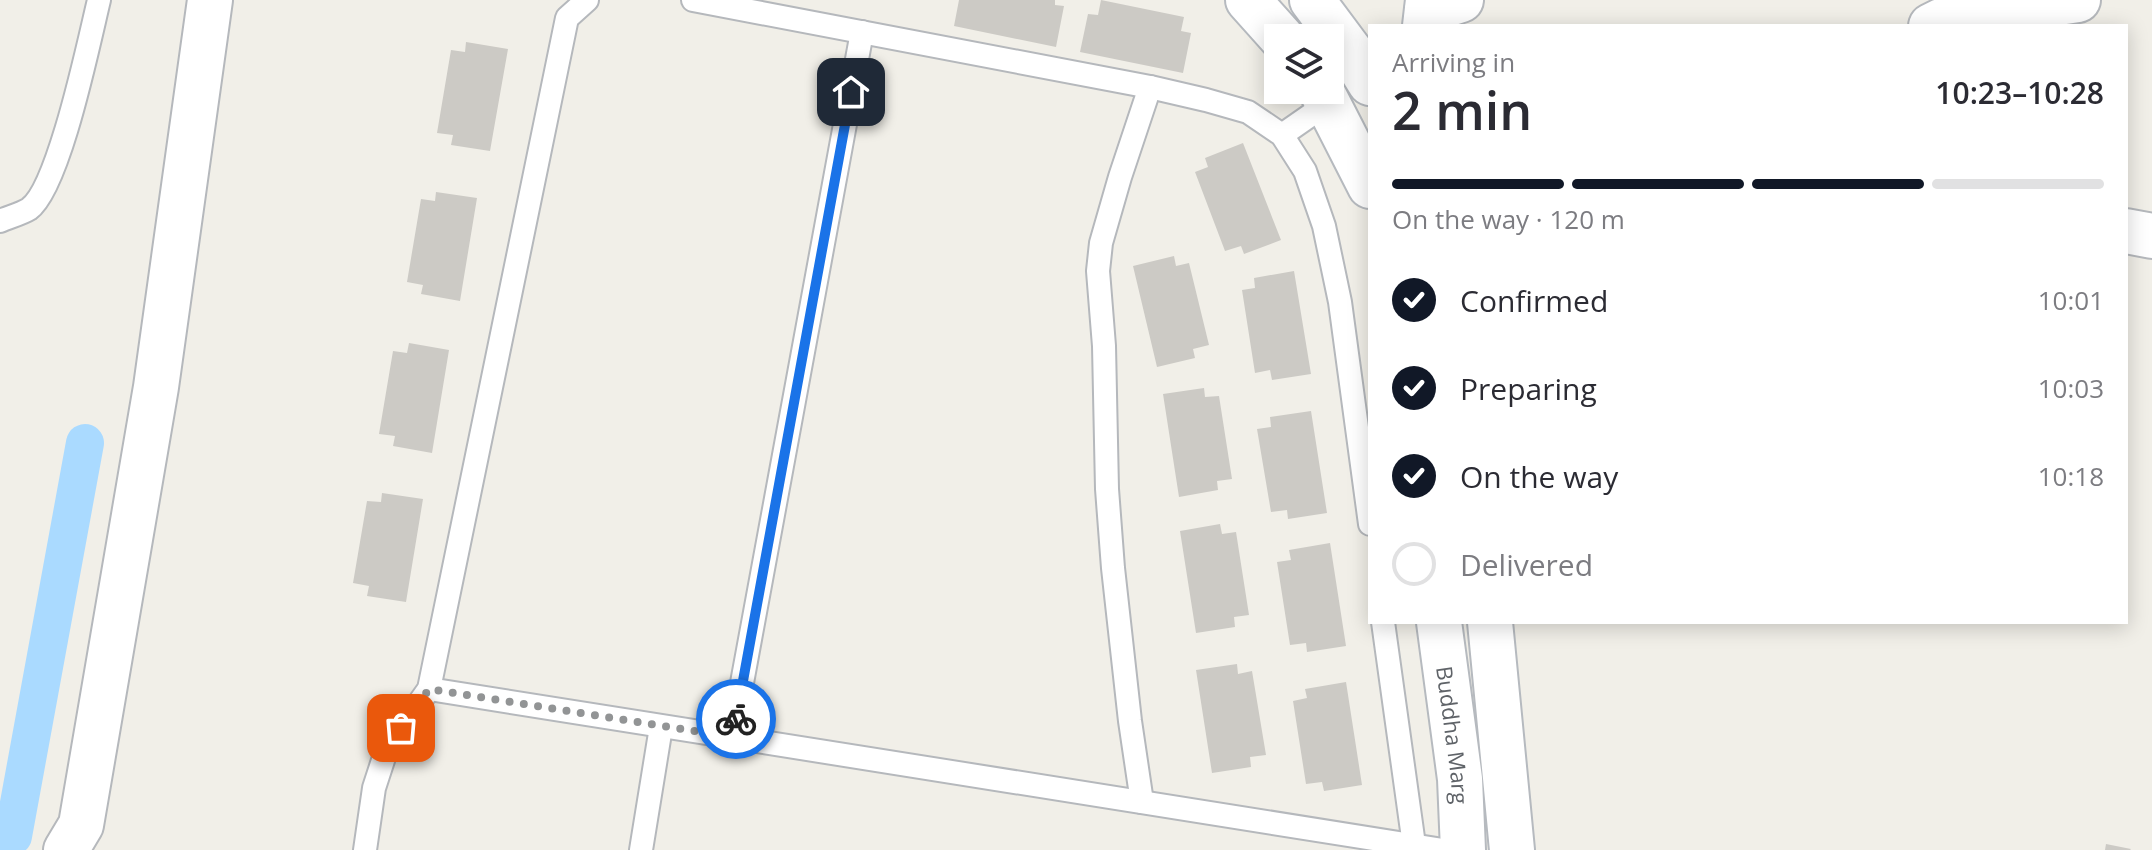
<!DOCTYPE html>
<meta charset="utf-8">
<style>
body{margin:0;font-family:"Open Sans",sans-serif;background:#f2f2f3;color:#2b2b33;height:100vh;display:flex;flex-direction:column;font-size:30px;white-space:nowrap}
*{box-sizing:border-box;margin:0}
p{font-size:26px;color:#7c7c81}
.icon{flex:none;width:44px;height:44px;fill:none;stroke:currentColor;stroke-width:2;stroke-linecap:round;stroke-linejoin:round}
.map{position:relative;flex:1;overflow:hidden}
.details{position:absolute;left:1368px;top:24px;width:760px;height:600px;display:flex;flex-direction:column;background:#fff;border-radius:0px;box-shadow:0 4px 20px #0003}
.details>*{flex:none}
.tools{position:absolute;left:1264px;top:24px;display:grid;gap:16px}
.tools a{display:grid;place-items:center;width:80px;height:80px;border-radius:0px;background:#fff;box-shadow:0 4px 20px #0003;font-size:40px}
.pin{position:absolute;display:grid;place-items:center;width:68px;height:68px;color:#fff;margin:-34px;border-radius:16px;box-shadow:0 4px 12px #0006}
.courier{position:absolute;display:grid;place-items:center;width:80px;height:80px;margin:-40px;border:6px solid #1a73e8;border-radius:50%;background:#fff;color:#222;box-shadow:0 2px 10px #0007}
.overview em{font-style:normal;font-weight:600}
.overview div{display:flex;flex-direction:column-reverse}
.overview{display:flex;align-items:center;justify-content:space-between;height:136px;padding:0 24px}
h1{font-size:52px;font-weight:600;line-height:60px}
.bar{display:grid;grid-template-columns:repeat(4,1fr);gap:12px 8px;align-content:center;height:96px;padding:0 24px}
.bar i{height:10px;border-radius:6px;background:#e1e1e2}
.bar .active{background:#111827}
.bar p{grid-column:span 4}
ol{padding:0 24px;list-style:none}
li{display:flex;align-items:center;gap:24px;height:88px}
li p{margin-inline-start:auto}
li .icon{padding:8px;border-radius:50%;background:#111827;color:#fff;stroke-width:4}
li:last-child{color:#7c7c81}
li i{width:44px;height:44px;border:4px solid #e1e1e2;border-radius:50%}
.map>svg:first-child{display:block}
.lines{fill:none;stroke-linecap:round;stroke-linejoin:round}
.canal{stroke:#aadaff;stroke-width:38}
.building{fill:#cccac5}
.lane-casing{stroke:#b5b8bc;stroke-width:26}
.street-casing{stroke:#b5b8bc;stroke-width:48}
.secondary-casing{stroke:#b6babf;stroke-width:48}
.lane{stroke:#fff;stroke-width:22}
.street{stroke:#fff;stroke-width:44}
.secondary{stroke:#fff;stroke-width:44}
.done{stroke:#929495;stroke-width:8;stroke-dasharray:0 14.4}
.route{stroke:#1a73e8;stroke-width:10}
.labels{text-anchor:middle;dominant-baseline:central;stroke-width:7;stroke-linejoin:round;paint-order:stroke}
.street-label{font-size:22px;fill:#5f6368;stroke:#fff}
</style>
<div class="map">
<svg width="2152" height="850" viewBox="0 0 2152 850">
<rect width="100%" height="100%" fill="#f1efe8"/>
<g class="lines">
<!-- canal -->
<polyline class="canal" points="0,845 13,836 85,443"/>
</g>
<!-- building -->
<g class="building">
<polygon points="959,0 1055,0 1055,5 1064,6 1056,47 954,26"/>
<polygon points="1101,0 1184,17 1181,31 1191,33 1183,73 1080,52 1088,14 1098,15"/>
<polygon points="466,42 508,49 490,151 451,145 453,135 437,133 451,50 465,52"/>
<polygon points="1243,143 1281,240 1244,254 1241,246 1225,251 1195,172 1208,167 1205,158"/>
<polygon points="436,192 477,198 460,301 421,294 423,285 407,282 421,199 435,201"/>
<polygon points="1174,256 1176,266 1189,263 1209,345 1193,349 1195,358 1157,367 1133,266"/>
<polygon points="1294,271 1311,374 1272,380 1270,370 1255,373 1242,290 1255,288 1254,278"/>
<polygon points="409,343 449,350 432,453 393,446 395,436 379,434 393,351 407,353"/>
<polygon points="1204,388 1205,397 1219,396 1232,479 1217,481 1218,490 1179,497 1163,394"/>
<polygon points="1311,411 1327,513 1288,519 1287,510 1271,512 1257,429 1271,427 1270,417"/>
<polygon points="382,493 423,499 406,602 367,596 369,586 353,583 367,501 381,502"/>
<polygon points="1220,524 1222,534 1236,532 1249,615 1234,617 1235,627 1196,633 1180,531"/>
<polygon points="1330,543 1346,646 1307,652 1306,643 1290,645 1277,562 1291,560 1289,550"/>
<polygon points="1237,664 1238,674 1252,671 1266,755 1250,757 1251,767 1212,773 1196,670"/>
<polygon points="1346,682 1362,785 1324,791 1322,782 1306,784 1293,701 1307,698 1305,689"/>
<polygon points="2106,844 2131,849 2130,850 2105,850"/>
</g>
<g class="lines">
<!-- lane casing -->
<g class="lane-casing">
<g id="lane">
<polyline points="693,0 1150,87 1206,100 1248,112 1282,135 1305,171 1324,226 1340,302 1370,524"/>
<polyline points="1282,135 1328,103"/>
<path d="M0,221C9,217 21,214 29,209C59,188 89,41 99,0"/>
<polyline points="1383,622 1414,845"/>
<polyline points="429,689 1443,850"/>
<polyline points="732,737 862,32"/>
<polyline points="1142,802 1130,721 1113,568 1107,489 1104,346 1098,271 1101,243 1120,177 1150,87"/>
<polyline points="365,850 374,788 387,748 429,689 567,18 587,0"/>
<polyline points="641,850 661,727"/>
</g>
</g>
<!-- street casing -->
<g class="street-casing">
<g id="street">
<polyline points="1427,11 1461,0"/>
<polyline points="1931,26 1941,21 2078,0"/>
<polyline points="2126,231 2152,236"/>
<polyline points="66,850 81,825 156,387 210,0"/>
</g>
</g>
<!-- secondary casing -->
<g class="secondary-casing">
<g id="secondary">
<polyline points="1248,0 1282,38"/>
<polyline points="1312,0 1350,51 1370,83"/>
<polyline points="1425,26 1428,0"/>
<polyline points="1321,90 1370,186"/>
<path id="s1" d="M1439,622L1460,779L1463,850"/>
<polyline points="1490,622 1512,850"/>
</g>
</g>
<!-- lane -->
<use href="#lane" class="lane"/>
<!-- street -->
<use href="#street" class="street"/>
<!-- secondary -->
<use href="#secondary" class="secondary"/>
</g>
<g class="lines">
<!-- done -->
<polyline class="done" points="401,728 429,689 732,737 736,719"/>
<!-- route -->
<polyline class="route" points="736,719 851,92"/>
</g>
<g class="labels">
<!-- street labels -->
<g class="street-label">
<text stroke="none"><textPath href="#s1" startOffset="114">Buddha Marg</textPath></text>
</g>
</g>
</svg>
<div class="tools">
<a><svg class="icon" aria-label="layers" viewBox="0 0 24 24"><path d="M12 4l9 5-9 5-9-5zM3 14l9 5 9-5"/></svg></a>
</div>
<div class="pin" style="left:401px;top:728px;background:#ea580c"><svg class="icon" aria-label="bag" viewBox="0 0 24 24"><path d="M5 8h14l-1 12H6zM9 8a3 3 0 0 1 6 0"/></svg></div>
<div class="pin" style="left:851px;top:92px;background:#1f2937"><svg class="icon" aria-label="home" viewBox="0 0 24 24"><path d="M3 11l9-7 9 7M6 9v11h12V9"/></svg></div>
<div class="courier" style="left:736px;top:719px"><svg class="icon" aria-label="bike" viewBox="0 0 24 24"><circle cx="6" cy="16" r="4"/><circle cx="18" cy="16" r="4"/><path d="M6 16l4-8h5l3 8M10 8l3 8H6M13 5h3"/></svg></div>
<section class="details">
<div class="overview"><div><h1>2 min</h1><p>Arriving in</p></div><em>10:23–10:28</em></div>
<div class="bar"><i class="active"></i><i class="active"></i><i class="active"></i><i></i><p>On the way · 120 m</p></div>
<ol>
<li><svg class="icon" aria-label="check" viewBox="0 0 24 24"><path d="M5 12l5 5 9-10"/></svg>Confirmed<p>10:01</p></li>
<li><svg class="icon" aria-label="check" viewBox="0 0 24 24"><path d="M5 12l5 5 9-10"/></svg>Preparing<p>10:03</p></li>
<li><svg class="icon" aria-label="check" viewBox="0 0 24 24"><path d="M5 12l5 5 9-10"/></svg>On the way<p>10:18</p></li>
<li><i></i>Delivered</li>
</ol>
</section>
</div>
